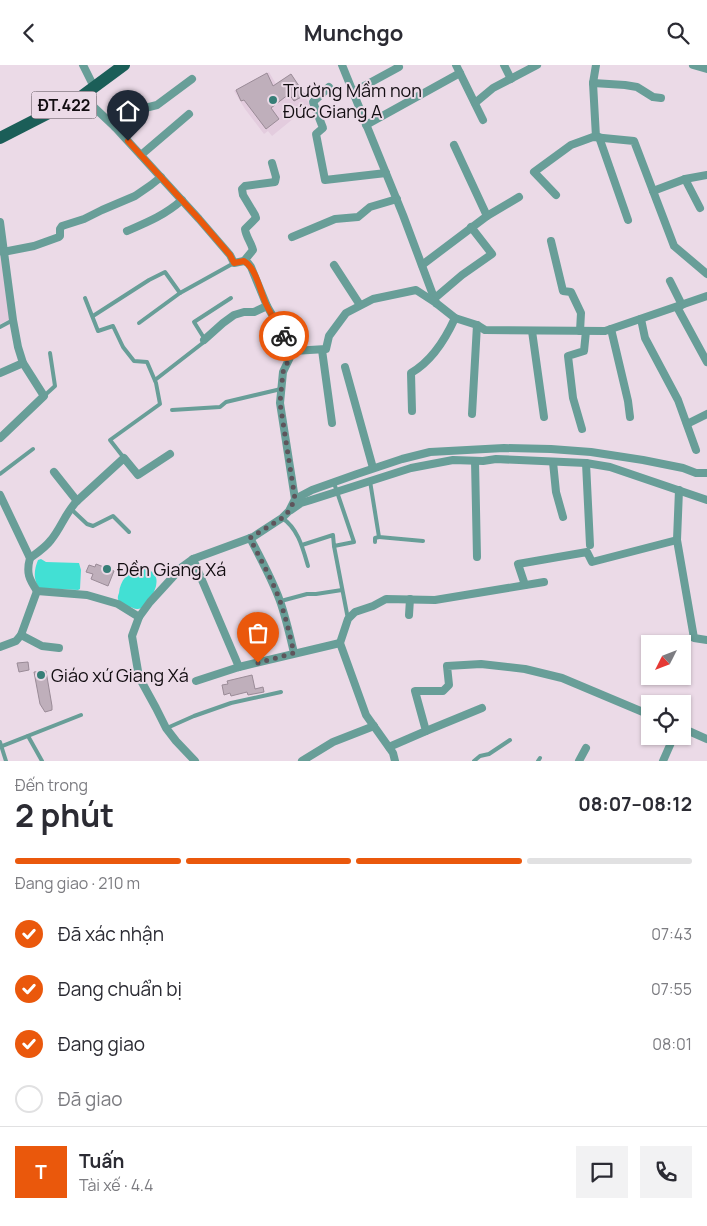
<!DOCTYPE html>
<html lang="vi">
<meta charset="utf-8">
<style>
body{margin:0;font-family:Manrope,sans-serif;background:#f2f2f3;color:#2b2b33;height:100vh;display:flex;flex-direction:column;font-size:19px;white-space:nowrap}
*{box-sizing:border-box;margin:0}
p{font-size:16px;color:#7c7c81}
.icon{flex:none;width:28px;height:28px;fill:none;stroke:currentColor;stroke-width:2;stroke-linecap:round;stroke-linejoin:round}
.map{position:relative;height:696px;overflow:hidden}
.side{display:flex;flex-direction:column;background:#fff;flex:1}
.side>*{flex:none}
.needle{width:32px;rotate:228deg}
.controls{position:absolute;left:641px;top:570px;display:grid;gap:10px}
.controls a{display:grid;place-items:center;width:50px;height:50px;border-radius:0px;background:#fff;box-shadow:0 1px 4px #0004;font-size:25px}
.pin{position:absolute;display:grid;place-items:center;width:42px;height:42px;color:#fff;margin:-51px -21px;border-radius:50% 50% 50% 0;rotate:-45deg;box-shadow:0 0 5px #0007}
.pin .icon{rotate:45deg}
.courier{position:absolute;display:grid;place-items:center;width:50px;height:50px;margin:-25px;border:4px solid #ea580c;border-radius:50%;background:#fff;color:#222;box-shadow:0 1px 6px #0007}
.overview em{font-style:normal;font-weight:700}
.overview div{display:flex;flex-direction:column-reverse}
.overview{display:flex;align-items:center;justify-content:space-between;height:85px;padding:0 15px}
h1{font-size:32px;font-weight:700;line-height:38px}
.bar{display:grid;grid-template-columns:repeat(4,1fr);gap:8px 5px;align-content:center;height:60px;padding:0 15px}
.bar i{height:6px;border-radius:4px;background:#e1e1e2}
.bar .selected{background:#ea580c}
.bar p{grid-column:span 4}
.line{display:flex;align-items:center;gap:12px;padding:0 15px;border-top:1px solid #e1e1e2}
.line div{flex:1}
.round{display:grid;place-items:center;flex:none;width:52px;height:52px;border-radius:0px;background:#f2f2f3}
ol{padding:0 15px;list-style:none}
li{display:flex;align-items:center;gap:15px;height:55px}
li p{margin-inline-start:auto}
li .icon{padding:5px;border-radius:50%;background:#ea580c;color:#fff;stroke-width:4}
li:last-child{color:#7c7c81}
li i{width:28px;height:28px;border:2px solid #e1e1e2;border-radius:50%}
header{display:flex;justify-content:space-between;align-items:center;height:65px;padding:0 15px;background:#fff;font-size:22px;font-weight:700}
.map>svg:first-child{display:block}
.built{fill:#e3ccde}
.water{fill:#42e0d4}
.building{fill:#bfafbb;stroke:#9a8b97}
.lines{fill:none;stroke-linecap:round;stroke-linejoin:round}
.service{stroke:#689e98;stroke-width:4}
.minor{stroke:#689e98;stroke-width:8}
.primary{stroke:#1b5e58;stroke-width:12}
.done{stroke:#5e555c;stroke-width:5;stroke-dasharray:0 9}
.route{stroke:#ea580c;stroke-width:6}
.poi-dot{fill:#377e77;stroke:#ebdae7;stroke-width:2}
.labels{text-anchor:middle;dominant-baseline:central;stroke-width:4;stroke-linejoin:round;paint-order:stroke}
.shield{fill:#ebdae7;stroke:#534a51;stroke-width:1}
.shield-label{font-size:16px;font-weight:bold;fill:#120d11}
.poi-label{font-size:18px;fill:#120d11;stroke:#ebdae7;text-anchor:start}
</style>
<header><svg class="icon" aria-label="back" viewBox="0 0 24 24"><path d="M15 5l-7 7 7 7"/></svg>Munchgo<svg class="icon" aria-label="search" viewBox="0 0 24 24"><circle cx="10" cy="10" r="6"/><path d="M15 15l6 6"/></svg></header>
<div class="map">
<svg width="707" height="696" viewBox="0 0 707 696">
<rect width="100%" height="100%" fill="#ebdae7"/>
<!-- built -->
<g class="built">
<polygon points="269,7 276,19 291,9 310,40 272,71 268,66 264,69 245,44 234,26"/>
<polygon points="0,173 10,254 0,259"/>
</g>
<!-- water -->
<g class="water">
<path d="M41,494L46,497L79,498L81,505L80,524L78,525L39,523C33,514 34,505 38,495Z"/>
<path d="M140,503C151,504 159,509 156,521C154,528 146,545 137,544C134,544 132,542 129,542C126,540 122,539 119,536C117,533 118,531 119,528C120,516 128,506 140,503Z"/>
</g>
<!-- building -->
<g class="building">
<polygon points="267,8 273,21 291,9 305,30 294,36 289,29 271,43 279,54 266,64 244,35 241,36 236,25"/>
<polygon points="96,499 114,506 108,521 91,514 93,509 86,507 89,500 95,502"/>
<polygon points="28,597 29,605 19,607 17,598"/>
<polygon points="46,606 52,641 52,645 45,647 40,639 34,607"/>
<polygon points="252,610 255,624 263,622 264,627 248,630 247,627 231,631 230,628 224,630 222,620 228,619 227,616"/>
</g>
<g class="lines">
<!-- service -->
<g class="service">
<polyline points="85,233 98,266 113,261 123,282 134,296 147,297 156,318 160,339 110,375 124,393"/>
<polyline points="93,251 149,215 165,207 180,228"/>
<polyline points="139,258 180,228 234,198"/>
<polyline points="0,262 13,255"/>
<polyline points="155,315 204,277 204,273 194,257 231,233"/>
<polyline points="44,331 55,321 50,288"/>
<polyline points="172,345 220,342 226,337 281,324"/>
<polyline points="0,409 33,384"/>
<polyline points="370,416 379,472 423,476"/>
<polyline points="70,443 87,459 93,461 113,451 129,467"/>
<path d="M282,453C298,463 303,484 308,501"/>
<polyline points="375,477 375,473 379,472"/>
<polyline points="302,480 333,470 334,481 354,477 334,418"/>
<polyline points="334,481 348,554"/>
<polyline points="281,536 307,529 316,529 342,525"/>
<polyline points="167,663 194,651 231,638 281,627"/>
<polyline points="28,671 42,696"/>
<polyline points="0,677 6,696"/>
<polyline points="0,682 81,650"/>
<polyline points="474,696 480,691 489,689 510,675"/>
<polyline points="538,696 540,693"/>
</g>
<!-- minor -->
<g class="minor">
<polyline points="83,0 94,22"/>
<polyline points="342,0 403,150 436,238"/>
<polyline points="456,0 483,55"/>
<polyline points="504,0 511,14"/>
<polyline points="596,0 593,18 596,72"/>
<polyline points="693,0 707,4"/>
<polyline points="593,18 625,20 637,22 653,32 661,33"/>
<polyline points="329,22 313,37 323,63 316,69 325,115 386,108"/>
<polyline points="353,27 399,2 398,0"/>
<polyline points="82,31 115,62 199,154 230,190 234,198 244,196 248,198 251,202 267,241 293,286 283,307 280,338 295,434"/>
<polyline points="475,38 493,23 537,0"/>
<polyline points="366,60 460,8"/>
<polyline points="115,62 133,46 157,40 192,14"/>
<polyline points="599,72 628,155"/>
<polyline points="141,90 189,49"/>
<polyline points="685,114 707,110"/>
<polyline points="653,126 685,114 700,143"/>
<polyline points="556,130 534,107 571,80 593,72 634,76 674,181 707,209"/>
<polyline points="487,151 519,132"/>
<polyline points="0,157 13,255 18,282 23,298 44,331 0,373"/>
<path d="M127,166C148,157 165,150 182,135"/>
<polyline points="292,172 335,154 358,152 370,142 397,134"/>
<polyline points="551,176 563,226 571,227 581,248 580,266"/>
<polyline points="3,187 34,181 59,172 60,171 60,164 62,161 84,154 102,145 135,131 151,120 161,112"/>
<path d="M244,196L253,185C251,177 246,172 245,164L256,153L255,150L243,130L242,124L245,121L275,117L276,112L272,98"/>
<polyline points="334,200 360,240"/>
<polyline points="422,200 487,151 454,80"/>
<polyline points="670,216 682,240"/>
<polyline points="435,233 462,210 492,189 471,162"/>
<polyline points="677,242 707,297"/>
<polyline points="641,254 645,273 678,335 696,385"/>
<polyline points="611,264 628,336 630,352"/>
<polyline points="532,266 544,352"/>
<polyline points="204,275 223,258 234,250 244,247 254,247 267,241"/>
<polyline points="322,285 332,358"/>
<polyline points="293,286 326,284 329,271 346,248 373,234 416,225 436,238 455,253 477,260 485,265 605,266 707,231"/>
<polyline points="345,302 373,403"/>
<polyline points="0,308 23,298"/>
<path d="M412,346L411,308C432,296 445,275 455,253"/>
<polyline points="472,349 477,260"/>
<polyline points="687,359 707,349"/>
<polyline points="582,364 573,333 568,291 584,286 586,266"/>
<polyline points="475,396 477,492"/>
<polyline points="553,397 556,427 563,452"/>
<polyline points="586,398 590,480"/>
<polyline points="54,407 77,436"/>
<polyline points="679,425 677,475 694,573 707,575"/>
<path d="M0,430L30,493C26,508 29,514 37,526L87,530L118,539L139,552"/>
<polyline points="291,445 301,438 311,435 411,403 453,395 483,396 496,394 586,398 610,402 707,435"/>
<path d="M250,473C261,494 272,514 280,536C286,553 290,571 294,588"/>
<path d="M30,493C37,488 45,483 51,475C61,463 66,447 77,436L124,393L138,410L170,389"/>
<polyline points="193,494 239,602"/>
<polyline points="525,520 518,499 587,487 592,497 677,475"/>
<polyline points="409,550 410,534"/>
<polyline points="21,570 42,581 59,583"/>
<polyline points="0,582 16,576 21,570 37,526"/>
<polyline points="196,616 239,602 340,578"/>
<polyline points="682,663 707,674"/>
<polyline points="426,666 482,643"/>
<polyline points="389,682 426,666 415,626 443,626 449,620 447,601 481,599 525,604 562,613 650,650"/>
<polyline points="195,696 176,676 166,663 156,643 139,612 132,571 139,552 150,537 182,502 193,494 253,472 282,453 289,446 295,434 312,425 357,409 402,394 430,387 504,383 551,384 591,387 643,395 683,403 696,408 707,408"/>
<polyline points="302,696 333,677 374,661"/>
<polyline points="395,696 393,688 366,650 340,578 348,554 355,547 373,541 386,534 435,535 544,517"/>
<polyline points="579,696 586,683"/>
<polyline points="663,696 674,671"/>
</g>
<!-- primary -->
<polyline class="primary" points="0,73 82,31 124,0"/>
</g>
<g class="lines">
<!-- done -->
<path class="done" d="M258,598L294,588C290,571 286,553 280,536C272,514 260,494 250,473L282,453L289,446L295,434L280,338L283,307L293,286L284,271"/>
<!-- route -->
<path class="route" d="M128,76L199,154L230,190L234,198L244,196C258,205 260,229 268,243C273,253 279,262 284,271"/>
</g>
<!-- markers -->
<g class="poi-dot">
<circle cx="273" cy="35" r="5"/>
<circle cx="107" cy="504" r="5"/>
<circle cx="41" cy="610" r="5"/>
</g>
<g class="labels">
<!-- shield labels -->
<rect class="shield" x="31.5" y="26.5" width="65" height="27" rx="4"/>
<g class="shield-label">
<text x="64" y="40">ĐT.422</text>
</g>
<!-- poi labels -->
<g class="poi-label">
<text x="283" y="25">Trường Mầm non<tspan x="283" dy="21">Đức Giang A</tspan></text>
<text x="117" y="504">Đền Giang Xá</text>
<text x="51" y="610">Giáo xứ Giang Xá</text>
</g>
</g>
</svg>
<div class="controls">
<a><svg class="needle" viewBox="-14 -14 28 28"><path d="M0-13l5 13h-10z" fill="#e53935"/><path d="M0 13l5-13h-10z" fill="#7c7c81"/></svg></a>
<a><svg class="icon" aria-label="locate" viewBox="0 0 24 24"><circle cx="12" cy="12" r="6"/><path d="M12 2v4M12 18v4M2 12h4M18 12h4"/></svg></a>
</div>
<div class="pin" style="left:258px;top:598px;background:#ea580c"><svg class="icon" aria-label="bag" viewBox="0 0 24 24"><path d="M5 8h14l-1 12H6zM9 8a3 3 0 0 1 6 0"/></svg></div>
<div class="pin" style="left:128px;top:76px;background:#1f2937"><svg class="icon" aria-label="home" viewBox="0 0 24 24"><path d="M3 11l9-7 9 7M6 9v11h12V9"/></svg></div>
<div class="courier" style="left:284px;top:271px"><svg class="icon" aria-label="bike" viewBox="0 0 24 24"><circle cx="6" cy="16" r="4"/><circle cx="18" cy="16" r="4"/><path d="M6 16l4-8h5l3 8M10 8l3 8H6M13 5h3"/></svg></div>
</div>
<section class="side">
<div class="overview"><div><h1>2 phút</h1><p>Đến trong</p></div><em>08:07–08:12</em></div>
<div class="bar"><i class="selected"></i><i class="selected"></i><i class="selected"></i><i></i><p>Đang giao · 210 m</p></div>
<ol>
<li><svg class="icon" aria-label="check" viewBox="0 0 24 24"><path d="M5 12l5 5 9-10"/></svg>Đã xác nhận<p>07:43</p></li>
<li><svg class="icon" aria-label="check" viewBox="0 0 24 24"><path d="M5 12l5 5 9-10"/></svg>Đang chuẩn bị<p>07:55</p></li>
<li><svg class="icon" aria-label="check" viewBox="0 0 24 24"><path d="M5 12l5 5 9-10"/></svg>Đang giao<p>08:01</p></li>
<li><i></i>Đã giao</li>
</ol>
<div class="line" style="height:90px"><b class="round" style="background:#ea580c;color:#fff">T</b><div><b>Tuấn</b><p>Tài xế · 4.4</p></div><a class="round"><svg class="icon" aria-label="chat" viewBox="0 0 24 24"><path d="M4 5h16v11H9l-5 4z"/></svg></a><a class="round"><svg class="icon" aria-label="phone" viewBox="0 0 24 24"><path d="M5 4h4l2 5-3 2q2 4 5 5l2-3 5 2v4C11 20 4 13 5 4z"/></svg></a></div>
</section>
